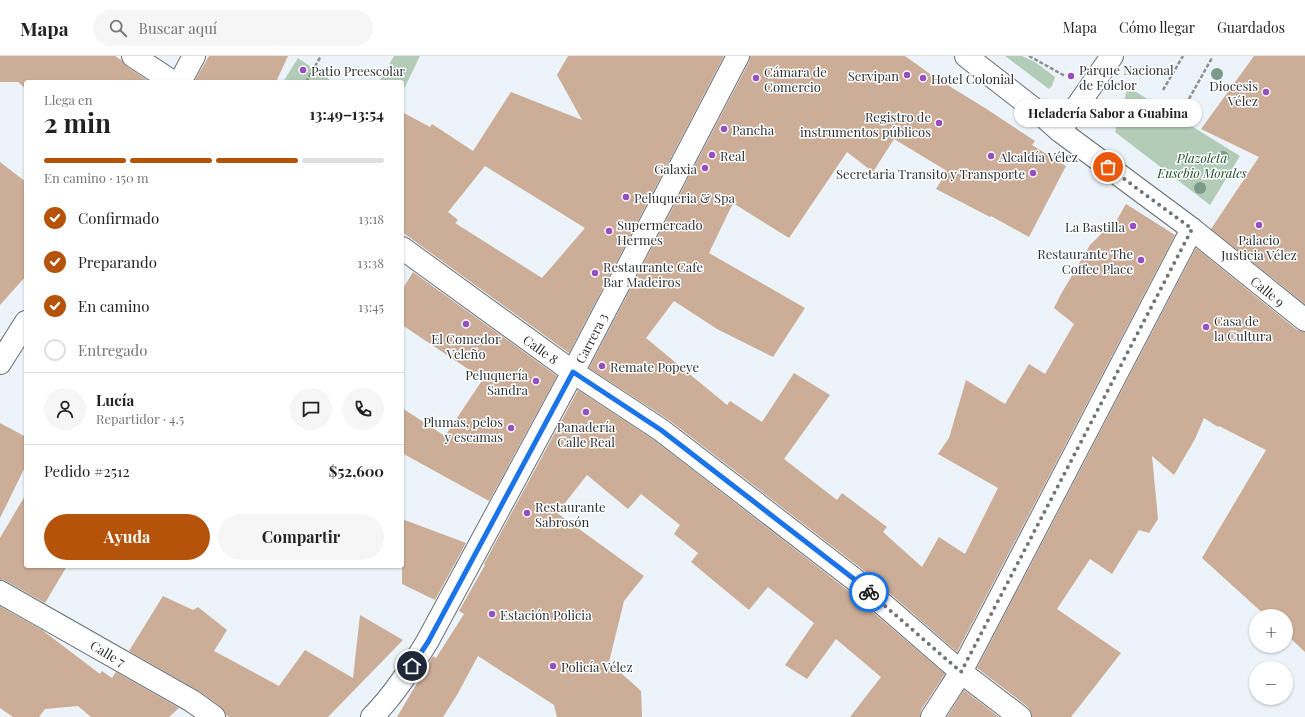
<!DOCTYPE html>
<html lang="es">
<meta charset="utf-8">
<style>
body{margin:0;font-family:"Playfair Display",serif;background:#f6f6f6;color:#222;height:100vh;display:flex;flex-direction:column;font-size:15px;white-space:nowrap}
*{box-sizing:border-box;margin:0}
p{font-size:13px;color:#767676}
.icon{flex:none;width:22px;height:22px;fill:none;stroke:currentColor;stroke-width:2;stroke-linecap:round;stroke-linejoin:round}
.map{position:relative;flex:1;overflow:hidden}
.drawer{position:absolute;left:24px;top:24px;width:380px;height:488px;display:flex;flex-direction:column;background:#fff;border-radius:4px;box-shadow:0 1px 3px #0004}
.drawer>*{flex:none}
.controls{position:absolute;left:1249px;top:553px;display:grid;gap:8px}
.controls a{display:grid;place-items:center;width:44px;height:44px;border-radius:50%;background:#fff;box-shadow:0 1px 3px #0004;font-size:20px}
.pin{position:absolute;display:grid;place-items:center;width:34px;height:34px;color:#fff;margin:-17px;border:2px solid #fff;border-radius:50%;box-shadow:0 1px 4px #0007}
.courier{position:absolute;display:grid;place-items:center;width:40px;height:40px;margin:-20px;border:3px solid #1a73e8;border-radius:50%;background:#fff;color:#222;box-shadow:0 1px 5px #0007}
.bubble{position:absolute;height:28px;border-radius:14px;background:#fff;box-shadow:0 1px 3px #0004;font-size:13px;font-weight:700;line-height:28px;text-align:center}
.head em{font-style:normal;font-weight:700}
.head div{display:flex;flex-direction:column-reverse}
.head{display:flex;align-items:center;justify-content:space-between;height:68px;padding:0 20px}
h1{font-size:26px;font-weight:700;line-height:30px}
.bar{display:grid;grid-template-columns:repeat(4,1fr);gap:6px 4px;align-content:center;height:48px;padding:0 20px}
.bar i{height:5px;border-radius:3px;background:#e0e0e0}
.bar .current{background:#b45309}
.bar p{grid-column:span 4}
.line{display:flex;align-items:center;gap:10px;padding:0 20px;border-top:1px solid #e0e0e0}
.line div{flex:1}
.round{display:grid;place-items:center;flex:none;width:42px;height:42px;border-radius:21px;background:#f6f6f6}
ol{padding:0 20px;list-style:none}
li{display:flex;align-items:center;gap:12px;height:44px}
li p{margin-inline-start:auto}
li .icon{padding:4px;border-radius:50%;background:#b45309;color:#fff;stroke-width:4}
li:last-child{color:#767676}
li i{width:22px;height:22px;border:2px solid #e0e0e0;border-radius:50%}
.primary-button{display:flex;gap:8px;margin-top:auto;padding:8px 20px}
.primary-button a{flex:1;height:46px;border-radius:24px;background:#b45309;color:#fff;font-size:16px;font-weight:700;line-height:46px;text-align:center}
.primary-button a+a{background:#f6f6f6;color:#222}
header{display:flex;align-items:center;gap:24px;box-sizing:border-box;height:56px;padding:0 20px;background:#fff;border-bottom:1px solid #e0e0e0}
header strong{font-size:19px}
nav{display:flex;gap:22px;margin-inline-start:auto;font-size:14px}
.search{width:280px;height:36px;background:#f6f6f6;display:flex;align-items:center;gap:10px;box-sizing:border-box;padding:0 14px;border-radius:22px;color:#767676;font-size:15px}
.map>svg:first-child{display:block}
.green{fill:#b3ccb8}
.building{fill:#ccad97;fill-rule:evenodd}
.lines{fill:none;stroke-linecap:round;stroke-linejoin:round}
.minor-casing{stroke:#686f74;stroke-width:24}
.path{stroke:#8b9095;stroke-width:2.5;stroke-dasharray:4 2;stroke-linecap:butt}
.minor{stroke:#fff;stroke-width:22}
.tree{fill:#7c9a8a}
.done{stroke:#707579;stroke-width:4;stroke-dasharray:0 7.2}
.route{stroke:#1a73e8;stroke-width:5}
.poi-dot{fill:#974ec0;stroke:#fff;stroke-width:1.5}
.labels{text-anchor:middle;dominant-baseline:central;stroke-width:3;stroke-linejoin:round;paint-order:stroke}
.poi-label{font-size:13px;fill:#2e3134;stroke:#fff;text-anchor:start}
.park-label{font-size:13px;font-style:italic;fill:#21502e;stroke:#fff}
.street-label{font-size:13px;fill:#2e3134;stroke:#fff}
</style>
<header>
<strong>Mapa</strong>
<div class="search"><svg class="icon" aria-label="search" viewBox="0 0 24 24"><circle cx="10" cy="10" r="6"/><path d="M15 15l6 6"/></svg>Buscar aquí</div>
<nav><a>Mapa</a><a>Cómo llegar</a><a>Guardados</a></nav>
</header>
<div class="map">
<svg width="1305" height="661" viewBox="0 0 1305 661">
<rect width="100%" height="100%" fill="#ecf4fa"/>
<!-- green -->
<g class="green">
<polygon points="394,0 420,0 402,37 402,26 379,26"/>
<polygon points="1005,0 1022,0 1035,6 1055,21 1052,30 1049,33"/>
<polygon points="298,2 333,26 283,26"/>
<polygon points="1128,31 1240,100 1210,149 1115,76"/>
</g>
<!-- building -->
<g class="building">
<polygon points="0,0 115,0 121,4 126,10 150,26 26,26 26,29 24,31 18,26 0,26"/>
<polygon points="209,0 288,0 276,26 194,26"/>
<path d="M568,0H724L569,297L402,176V56L430,71L432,68L473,95L511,36L582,64L557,19ZM485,110L585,172L542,222L455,167L458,164L448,156Z"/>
<polygon points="750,0 905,0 933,20 985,52 1035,85 1032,89 1066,110 1029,181 991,160 990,161 936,133 947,115 894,83 873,116 847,96 789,182 733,147 709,197 805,252 773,301 717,273 674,245 646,282 727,349 730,345 762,366 794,317 830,339 784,403 837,444 842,437 887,471 883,476 922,511 939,481 965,498 998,432 938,398 949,382 966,324 1005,348 1029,308 1045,318 1074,268 1054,252 1061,238 1090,189 1104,175 1114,169 1126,148 1175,179 957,596 862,513 669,364 589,312 749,6"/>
<polygon points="1254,0 1305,0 1305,248 1211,173 1259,101 1201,73"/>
<polygon points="0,106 26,126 26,220 0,249"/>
<polygon points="1196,192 1297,274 1305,276 1305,596 1286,578 1286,560 1266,560 1202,502 1266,394 1219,370 1218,371 1204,362 1195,383 1174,419 1152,400 1158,463 1149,477 1139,474 1112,518 1090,503 1057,553 1121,597 1071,661 1032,661 1031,656 1028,651 977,612"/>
<polygon points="413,216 557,320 489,445 402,397 402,352 445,380 483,323 402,269 402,234"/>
<polygon points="578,334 654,384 846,533 945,618 921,654 920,661 850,661 881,621 836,583 807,623 785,609 814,567 768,531 749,554 691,506 698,497 674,478 680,469 641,438 628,453 587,419 557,457 644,520 624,545 609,606 641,635 642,661 557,661 554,649 478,600 457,639 443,661 397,661 433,600 436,602 464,558 459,555 485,509 484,508"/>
<polygon points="0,367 26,381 26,409 0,462"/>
<polygon points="26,438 26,510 67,510 45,547 6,525 0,524 0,482"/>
<polygon points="402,463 466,487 435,544 402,528"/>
<polygon points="163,540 193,554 198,551 227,574 214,595 279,630 305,594 353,622 360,559 403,584 328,661 229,661 226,659 225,656 221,651 199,635 129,595"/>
<polygon points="0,550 42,574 100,618 102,615 112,622 116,616 179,652 169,661 91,661 78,650 45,653 39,661 13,661 0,652"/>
<polygon points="964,634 999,661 947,661"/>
</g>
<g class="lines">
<!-- minor casing -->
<g class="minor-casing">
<g id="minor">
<polyline points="133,0 173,26"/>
<polyline points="966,0 1043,60 1060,75 1192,173 1305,264"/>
<polyline points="180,26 194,0"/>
<polyline points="1060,75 1112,0"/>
<polyline points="402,192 573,316 661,374 854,523 961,616 1020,661"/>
<polyline points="0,307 26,266"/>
<polyline points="0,536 192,645 214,661"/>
<path d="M372,661C394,639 411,612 427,586L573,316L738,0"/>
<polyline points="932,661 961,616 1192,173"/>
</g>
</g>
<!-- path -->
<g class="path">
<polyline points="1029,0 1065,20"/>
<polyline points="306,26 321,0"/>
<polyline points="1163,34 1183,0"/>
<polyline points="1186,48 1212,2"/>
</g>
<!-- minor -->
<use href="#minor" class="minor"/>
</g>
<!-- trees -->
<g class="tree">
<circle cx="1217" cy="18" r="6"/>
<circle cx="1223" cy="101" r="6"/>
<circle cx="1200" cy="132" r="6"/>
</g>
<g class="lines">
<!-- done -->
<polyline class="done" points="869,536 961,616 1192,173 1108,111"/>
<!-- route -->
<polyline class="route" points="412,610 428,586 573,316 661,374 854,523 869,536"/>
</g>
<!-- markers -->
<g class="poi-dot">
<circle cx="303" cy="14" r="4"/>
<circle cx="907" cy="19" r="4"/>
<circle cx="1071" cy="20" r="4"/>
<circle cx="756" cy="22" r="4"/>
<circle cx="923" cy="22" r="4"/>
<circle cx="1266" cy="36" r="4"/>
<circle cx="939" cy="67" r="4"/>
<circle cx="724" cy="73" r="4"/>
<circle cx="712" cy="99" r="4"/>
<circle cx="991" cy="100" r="4"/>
<circle cx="705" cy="112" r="4"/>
<circle cx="1033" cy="117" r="4"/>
<circle cx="626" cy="141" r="4"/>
<circle cx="1259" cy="169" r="4"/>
<circle cx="1133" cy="170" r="4"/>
<circle cx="609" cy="175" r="4"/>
<circle cx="1141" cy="204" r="4"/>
<circle cx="595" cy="217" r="4"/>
<circle cx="466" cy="268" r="4"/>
<circle cx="1206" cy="271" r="4"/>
<circle cx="602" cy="310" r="4"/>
<circle cx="536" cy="325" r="4"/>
<circle cx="586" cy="356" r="4"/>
<circle cx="511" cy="372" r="4"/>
<circle cx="527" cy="457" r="4"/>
<circle cx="492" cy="558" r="4"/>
<circle cx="553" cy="610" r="4"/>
</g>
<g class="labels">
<!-- poi labels -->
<g class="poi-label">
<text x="1079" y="13">Parque Nacional<tspan x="1079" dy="15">de Folclor</tspan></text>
<text x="311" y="14">Patio Preescolar</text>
<text x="764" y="15">Cámara de<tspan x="764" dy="15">Comercio</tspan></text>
<text x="899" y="19" text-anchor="end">Servipan</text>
<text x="931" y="22">Hotel Colonial</text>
<text x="1258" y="29" text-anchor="end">Diocesis<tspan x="1258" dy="15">Vélez</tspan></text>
<text x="931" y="60" text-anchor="end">Registro de<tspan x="931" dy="15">instrumentos públicos</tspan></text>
<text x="732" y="73">Pancha</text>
<text x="720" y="99">Real</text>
<text x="999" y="100">Alcaldía Vélez</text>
<text x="697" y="112" text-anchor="end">Galaxia</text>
<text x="1025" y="117" text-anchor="end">Secretaria Transito y Transporte</text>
<text x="634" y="141">Peluqueria &amp; Spa</text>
<text x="617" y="168">Supermercado<tspan x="617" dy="15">Hermes</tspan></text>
<text x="1125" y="170" text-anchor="end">La Bastilla</text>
<text x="1259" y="183" text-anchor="middle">Palacio<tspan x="1259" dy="15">Justicia Vélez</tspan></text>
<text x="1133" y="197" text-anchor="end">Restaurante The<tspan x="1133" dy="15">Coffee Place</tspan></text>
<text x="603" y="210">Restaurante Cafe<tspan x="603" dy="15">Bar Madeiros</tspan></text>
<text x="1214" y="264">Casa de<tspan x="1214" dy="15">la Cultura</tspan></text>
<text x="466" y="282" text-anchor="middle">El Comedor<tspan x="466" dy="15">Veleño</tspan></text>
<text x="610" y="310">Remate Popeye</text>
<text x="528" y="318" text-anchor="end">Peluquería<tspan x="528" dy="15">Sandra</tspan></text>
<text x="503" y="365" text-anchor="end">Plumas, pelos<tspan x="503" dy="15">y escamas</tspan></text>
<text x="586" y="370" text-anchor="middle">Panadería<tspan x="586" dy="15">Calle Real</tspan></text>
<text x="535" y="450">Restaurante<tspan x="535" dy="15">Sabrosón</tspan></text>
<text x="500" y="558">Estación Policia</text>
<text x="561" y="610">Policía Vélez</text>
</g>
<!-- park labels -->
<g class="park-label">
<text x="1202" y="101">Plazoleta<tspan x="1202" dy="15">Eusebio Morales</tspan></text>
</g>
<!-- street labels -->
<g class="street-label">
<text transform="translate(1268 235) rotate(39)">Calle 9</text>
<text transform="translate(591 282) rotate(-63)">Carrera 3</text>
<text transform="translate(541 293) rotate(36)">Calle 8</text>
<text transform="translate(108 597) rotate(30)">Calle 7</text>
</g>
</g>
</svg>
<div class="controls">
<a>+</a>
<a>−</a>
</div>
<div class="pin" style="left:1108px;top:111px;background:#ea580c"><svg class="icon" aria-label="bag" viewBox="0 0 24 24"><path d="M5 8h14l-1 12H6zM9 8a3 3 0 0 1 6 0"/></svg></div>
<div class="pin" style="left:412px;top:610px;background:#1f2937"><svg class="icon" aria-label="home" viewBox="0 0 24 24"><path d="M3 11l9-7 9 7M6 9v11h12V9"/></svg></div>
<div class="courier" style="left:869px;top:536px"><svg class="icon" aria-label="bike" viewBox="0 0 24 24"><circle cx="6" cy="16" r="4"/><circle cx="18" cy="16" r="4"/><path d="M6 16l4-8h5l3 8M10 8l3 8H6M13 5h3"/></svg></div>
<div class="bubble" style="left:1014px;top:43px;width:188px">Heladería Sabor a Guabina</div>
<section class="drawer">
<div class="head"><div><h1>2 min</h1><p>Llega en</p></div><em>13:49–13:54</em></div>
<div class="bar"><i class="current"></i><i class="current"></i><i class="current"></i><i></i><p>En camino · 150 m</p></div>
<ol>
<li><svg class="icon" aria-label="check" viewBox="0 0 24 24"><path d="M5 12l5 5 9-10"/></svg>Confirmado<p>13:18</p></li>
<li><svg class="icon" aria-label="check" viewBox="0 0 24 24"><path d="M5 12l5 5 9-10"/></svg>Preparando<p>13:38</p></li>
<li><svg class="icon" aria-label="check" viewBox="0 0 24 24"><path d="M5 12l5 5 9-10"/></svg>En camino<p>13:45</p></li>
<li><i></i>Entregado</li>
</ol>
<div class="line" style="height:72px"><a class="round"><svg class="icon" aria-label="person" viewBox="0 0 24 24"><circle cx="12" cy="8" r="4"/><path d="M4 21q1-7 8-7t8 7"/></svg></a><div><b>Lucía</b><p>Repartidor · 4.5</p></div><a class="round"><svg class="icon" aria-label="chat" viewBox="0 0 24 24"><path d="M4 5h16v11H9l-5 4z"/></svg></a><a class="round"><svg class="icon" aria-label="phone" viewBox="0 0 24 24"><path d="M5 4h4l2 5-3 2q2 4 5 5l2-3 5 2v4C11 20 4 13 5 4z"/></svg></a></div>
<div class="line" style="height:52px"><div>Pedido #2512</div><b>$52,600</b></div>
<div class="primary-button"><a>Ayuda</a><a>Compartir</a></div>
</section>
</div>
